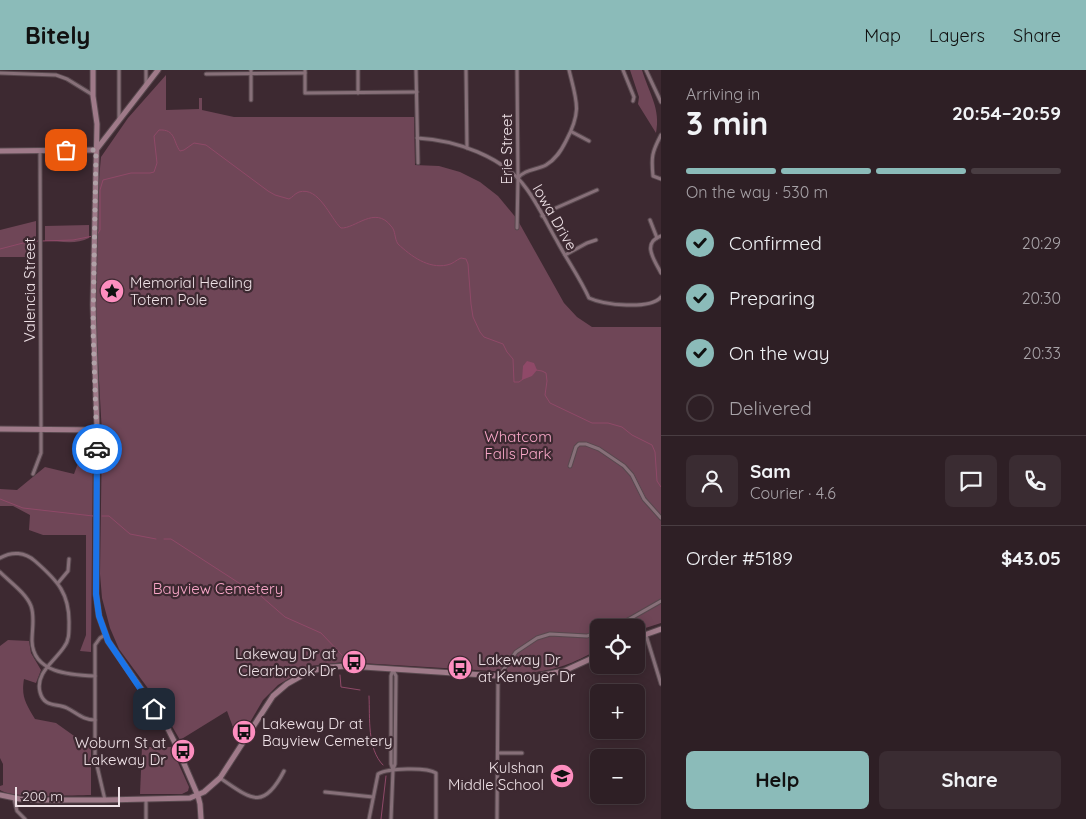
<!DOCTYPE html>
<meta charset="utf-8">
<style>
body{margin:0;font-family:Quicksand,sans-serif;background:#3a2c32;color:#f1f3f6;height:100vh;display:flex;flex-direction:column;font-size:19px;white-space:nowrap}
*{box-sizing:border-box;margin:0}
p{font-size:16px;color:#a7a2a7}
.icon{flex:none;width:28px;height:28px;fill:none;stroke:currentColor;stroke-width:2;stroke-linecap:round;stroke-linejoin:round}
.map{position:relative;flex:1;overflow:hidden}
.details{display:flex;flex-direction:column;background:#2e1f25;width:425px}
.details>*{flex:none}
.fabs{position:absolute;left:590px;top:549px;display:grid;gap:10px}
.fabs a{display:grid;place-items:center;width:55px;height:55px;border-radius:8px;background:#2e1f25;box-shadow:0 2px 12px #0003,0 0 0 1px #493d42;font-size:25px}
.scale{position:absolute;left:15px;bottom:12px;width:105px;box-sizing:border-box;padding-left:5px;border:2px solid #eee1e6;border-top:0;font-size:14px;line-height:18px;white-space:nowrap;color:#eee1e6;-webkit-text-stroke:4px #3d2931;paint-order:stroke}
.pin{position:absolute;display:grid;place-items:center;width:42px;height:42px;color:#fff;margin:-21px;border-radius:10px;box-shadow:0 2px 8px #0006}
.courier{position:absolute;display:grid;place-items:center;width:50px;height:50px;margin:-25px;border:4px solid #1a73e8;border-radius:50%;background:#fff;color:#222;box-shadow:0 1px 6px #0007}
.head em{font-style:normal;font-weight:700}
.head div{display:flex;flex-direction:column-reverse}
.head{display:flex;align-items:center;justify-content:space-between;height:85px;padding:0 25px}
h1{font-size:32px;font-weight:700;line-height:38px}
.bar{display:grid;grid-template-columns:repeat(4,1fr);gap:8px 5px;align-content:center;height:60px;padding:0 25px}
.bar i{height:6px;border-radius:4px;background:#493d42}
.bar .active{background:#8bbbb9}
.bar p{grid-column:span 4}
.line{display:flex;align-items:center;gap:12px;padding:0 25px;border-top:1px solid #493d42}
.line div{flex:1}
.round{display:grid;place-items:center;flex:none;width:52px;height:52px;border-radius:8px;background:#3a2c32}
ol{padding:0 25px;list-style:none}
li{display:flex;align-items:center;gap:15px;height:55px}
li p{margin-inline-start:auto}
li .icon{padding:5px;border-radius:50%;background:#8bbbb9;color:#111;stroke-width:4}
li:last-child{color:#a7a2a7}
li i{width:28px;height:28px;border:2px solid #493d42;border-radius:50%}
.cta{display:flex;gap:10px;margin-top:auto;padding:10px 25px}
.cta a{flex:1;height:58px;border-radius:8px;background:#8bbbb9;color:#111;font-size:20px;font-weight:700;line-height:58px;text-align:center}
.cta a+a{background:#3a2c32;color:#f1f3f6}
header{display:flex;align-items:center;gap:30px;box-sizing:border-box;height:70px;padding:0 25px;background:#8bbbb9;color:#111}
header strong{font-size:24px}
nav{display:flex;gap:28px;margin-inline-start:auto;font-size:18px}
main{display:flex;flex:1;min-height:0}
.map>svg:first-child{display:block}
.green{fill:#6f4657}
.water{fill:#8f4968}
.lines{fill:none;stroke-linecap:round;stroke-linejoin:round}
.stream{stroke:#8f4968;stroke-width:1}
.street-casing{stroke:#58484e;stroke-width:5}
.secondary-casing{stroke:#58484e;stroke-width:7}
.street{stroke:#877079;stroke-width:3}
.secondary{stroke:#9f7a89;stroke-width:5}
.done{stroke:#b0a1a7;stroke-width:5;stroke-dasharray:0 9}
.route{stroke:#1a73e8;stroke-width:6}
.labels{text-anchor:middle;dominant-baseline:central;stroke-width:4.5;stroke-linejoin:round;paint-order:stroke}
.street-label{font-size:15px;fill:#eee1e6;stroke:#3d2931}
.poi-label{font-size:15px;fill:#eee1e6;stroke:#3d2931;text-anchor:start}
.park-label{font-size:15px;fill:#f8a7c8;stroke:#3d2931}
</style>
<header>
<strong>Bitely</strong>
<nav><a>Map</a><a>Layers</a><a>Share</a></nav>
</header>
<main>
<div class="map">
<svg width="661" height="749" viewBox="0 0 661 749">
<rect width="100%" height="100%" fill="#3d2931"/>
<!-- green -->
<g class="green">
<path d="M630,0H642C649,23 661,39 656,63L638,34L639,27Z"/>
<path d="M166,5V40L199,39V28H202V40L234,47H414L415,95L439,96L460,102L480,112L498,126L517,149L564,233L577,247L592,257H661V553L636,561V558H599V579C572,594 557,600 527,603L344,592L310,596L278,615L263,630L242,666L237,668L227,641L180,670L158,632L119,579L110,558L102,528L100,504L102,364L96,257V181L98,120L101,87L128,48Z"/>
<polygon points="36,151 36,187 0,187 0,160"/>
<path d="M89,155V168C76,175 60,171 45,171V156Z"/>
<polygon points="85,374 93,374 91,582 80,581 86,565 86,465 43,465 29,460 30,445 13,436 0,436 0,419 17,420 45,397 74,404"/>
<path d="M8,570L29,571L31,583L41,600L36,613L24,609C21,627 26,634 35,649L56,653L84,673H91V725C73,725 12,729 0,720V716L3,715V694L0,688V576Z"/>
<polygon points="142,677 171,677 189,717 188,721 182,724 140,724"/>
</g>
<!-- water -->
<polygon class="water" points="527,291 534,293 537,300 532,306 522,310 523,296"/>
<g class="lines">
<!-- stream -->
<g class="stream">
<path d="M97,165L100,160V120L103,110L131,103H150L154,102L157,93L154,66L159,60C176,59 173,72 180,81L184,80L194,73L206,75L268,121L275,125L289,129C293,127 294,124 299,122C319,116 330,148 341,158C355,159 375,135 391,156C396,161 394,168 398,174C411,186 428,199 447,195C453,194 456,190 461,188L466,189L468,194L471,234L473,247L480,262L484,267L503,274L507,282L513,289L514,312H519L523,309"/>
<polyline points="42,171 73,170 93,166"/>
<polyline points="0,179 23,173 38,171"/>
<polyline points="536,300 542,301 546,303 547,311 545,325 550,333 592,353 608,353 622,357 632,365 652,375 655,382 657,411 661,417"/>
<polyline points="0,429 23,438 93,446"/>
<polyline points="102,446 109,446 130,464 156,469"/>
<polyline points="164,469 171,469 242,515"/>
<polyline points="254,520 285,547 321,563 342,585"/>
<polyline points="340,605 341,617 360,620"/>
<path d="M369,626C370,648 367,679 383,695"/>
<polyline points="381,749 386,706"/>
</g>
<!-- street casing -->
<g class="street-casing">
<g id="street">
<polyline points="146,0 146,15"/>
<polyline points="305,0 305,23 417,22"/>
<polyline points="358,0 358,23"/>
<polyline points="416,0 418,93"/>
<polyline points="466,0 467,78"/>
<polyline points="623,0 634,27 633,31"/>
<polyline points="646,0 661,32"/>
<polyline points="0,3 56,5 67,9 93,25"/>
<polyline points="206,4 305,3"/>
<polyline points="251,30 251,0"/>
<polyline points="119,49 119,0"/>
<polyline points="572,62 589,71"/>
<path d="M661,65C652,82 651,87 653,106L661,109"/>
<path d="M417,68C455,70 503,86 526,118C538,134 547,154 557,171C567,190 580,208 589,228C604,235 650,240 661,227"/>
<path d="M518,108C525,99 537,100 546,95C556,89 561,81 566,71C582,41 577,32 569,0"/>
<polyline points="542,146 549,141 597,120"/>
<polyline points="650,150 657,168"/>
<polyline points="517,158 518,108 517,0"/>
<path d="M661,166C641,173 655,191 661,203"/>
<polyline points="565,185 587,173 596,170"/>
<polyline points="570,396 576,377 579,374 586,374 599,379 624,396 632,405 644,429 661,448"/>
<polyline points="33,404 41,383 41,359 40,80"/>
<path d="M0,488C12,481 25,482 35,491C58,511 70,524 69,555C69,563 69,571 64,577C55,591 35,603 40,622C44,638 57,633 67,638C77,643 83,650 95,650"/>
<path d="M0,502C10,512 26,523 31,536C35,547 32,559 32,571C33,603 70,605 95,606"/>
<polyline points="58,513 68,501 69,489"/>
<polyline points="612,558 626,551 661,531"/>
<polyline points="646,565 661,614"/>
<polyline points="498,683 522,683"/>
<polyline points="393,700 395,694 396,606 393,600"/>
<path d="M220,708C250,728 263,742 284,701"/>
<polyline points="325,722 373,727"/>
<polyline points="14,729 17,741 25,749"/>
<polyline points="146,729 146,749"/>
<polyline points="105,730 95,687 95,575 100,568 105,565"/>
<path d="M369,749L378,704C388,698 427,697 436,703V749"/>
<polyline points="391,749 393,700 391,694 391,606 393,599"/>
<polyline points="497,749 498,607 516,582 537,568 550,564 587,566 599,562"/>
</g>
</g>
<!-- secondary casing -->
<g class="secondary-casing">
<g id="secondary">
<polyline points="93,0 93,26 97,54 93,235 97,360 96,524 99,546 108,571 166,655 176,675 198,726 200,734 201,749"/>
<polyline points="96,80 158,0"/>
<polyline points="0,81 96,80"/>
<polyline points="0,359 97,360"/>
<polyline points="636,568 661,559"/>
<polyline points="0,725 20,729 39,730 105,730 190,728 204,722 220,708 273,626 287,614 310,601 331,597 348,596 527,608 564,601 599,585"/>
</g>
</g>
<!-- street -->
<use href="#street" class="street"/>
<!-- secondary -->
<use href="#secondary" class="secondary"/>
</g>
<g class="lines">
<!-- done -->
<polyline class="done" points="66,80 96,80 93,258 97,379"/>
<!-- route -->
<polyline class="route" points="97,379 96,524 99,546 108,571 154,639"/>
</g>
<!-- icons -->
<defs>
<g id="sight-disc" transform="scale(1.25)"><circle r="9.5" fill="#fd8ebf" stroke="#3d2931"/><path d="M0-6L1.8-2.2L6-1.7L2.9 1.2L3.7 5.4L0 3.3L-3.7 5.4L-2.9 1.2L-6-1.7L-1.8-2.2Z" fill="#111"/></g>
<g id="bus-disc" transform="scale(1.25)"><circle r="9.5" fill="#fd8ebf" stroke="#3d2931"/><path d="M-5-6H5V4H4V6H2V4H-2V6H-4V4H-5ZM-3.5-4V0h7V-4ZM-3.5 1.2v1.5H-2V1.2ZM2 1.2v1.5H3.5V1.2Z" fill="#111"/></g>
<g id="school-disc" transform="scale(1.25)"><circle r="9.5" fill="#fd8ebf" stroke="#3d2931"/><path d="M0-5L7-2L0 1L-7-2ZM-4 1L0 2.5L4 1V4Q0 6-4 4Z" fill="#111"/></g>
</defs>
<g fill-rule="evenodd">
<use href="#sight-disc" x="112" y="221"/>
<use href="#bus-disc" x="354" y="592"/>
<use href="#bus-disc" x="460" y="598"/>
<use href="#bus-disc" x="244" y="662"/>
<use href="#bus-disc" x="183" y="681"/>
<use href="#school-disc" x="562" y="706"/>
</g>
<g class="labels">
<!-- street labels -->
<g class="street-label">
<text transform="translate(506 79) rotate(-90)">Erie Street</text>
<text transform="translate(555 147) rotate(60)">Iowa Drive</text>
<text transform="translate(29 220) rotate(-90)">Valencia Street</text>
</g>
<!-- poi labels -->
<g class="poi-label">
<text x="130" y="212">Memorial Healing<tspan x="130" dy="17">Totem Pole</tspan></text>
<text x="336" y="583" text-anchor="end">Lakeway Dr at<tspan x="336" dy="17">Clearbrook Dr</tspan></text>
<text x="478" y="589">Lakeway Dr<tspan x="478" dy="17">at Kenoyer Dr</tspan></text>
<text x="262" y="653">Lakeway Dr at<tspan x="262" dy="17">Bayview Cemetery</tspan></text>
<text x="166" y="672" text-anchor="end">Woburn St at<tspan x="166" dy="17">Lakeway Dr</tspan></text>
<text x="544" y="697" text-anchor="end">Kulshan<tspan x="544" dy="17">Middle School</tspan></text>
</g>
<!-- park labels -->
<g class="park-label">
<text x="518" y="366">Whatcom<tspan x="518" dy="17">Falls Park</tspan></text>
<text x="218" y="518">Bayview Cemetery</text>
</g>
</g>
</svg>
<div class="fabs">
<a><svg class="icon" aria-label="locate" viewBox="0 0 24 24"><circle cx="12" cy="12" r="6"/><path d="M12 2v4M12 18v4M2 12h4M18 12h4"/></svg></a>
<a>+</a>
<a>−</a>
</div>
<div class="scale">200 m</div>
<div class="pin" style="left:66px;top:80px;background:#ea580c"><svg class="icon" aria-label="bag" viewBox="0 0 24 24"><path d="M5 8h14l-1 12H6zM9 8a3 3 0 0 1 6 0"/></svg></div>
<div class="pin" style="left:154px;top:639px;background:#1f2937"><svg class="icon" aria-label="home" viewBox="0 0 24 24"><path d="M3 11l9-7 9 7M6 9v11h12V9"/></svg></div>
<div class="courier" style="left:97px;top:379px"><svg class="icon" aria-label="car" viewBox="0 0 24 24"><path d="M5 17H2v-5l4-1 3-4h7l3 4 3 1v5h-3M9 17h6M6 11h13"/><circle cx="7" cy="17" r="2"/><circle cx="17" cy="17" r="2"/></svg></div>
</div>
<section class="details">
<div class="head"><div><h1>3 min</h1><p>Arriving in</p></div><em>20:54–20:59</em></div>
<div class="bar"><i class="active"></i><i class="active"></i><i class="active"></i><i></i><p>On the way · 530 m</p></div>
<ol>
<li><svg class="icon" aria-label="check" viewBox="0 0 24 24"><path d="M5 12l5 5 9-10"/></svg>Confirmed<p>20:29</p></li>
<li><svg class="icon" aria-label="check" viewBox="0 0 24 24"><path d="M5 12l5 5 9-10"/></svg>Preparing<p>20:30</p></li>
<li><svg class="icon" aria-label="check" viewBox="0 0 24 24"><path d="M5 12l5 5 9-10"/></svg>On the way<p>20:33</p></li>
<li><i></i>Delivered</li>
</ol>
<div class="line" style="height:90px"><a class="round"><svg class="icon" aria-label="person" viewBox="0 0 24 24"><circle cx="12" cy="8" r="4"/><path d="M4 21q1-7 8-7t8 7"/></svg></a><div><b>Sam</b><p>Courier · 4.6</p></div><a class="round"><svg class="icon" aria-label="chat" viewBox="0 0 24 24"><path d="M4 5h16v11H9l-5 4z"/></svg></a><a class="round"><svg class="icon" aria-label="phone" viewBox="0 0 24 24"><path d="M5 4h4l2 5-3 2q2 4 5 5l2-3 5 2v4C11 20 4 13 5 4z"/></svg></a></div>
<div class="line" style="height:65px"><div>Order #5189</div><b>$43.05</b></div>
<div class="cta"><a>Help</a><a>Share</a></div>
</section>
</main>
